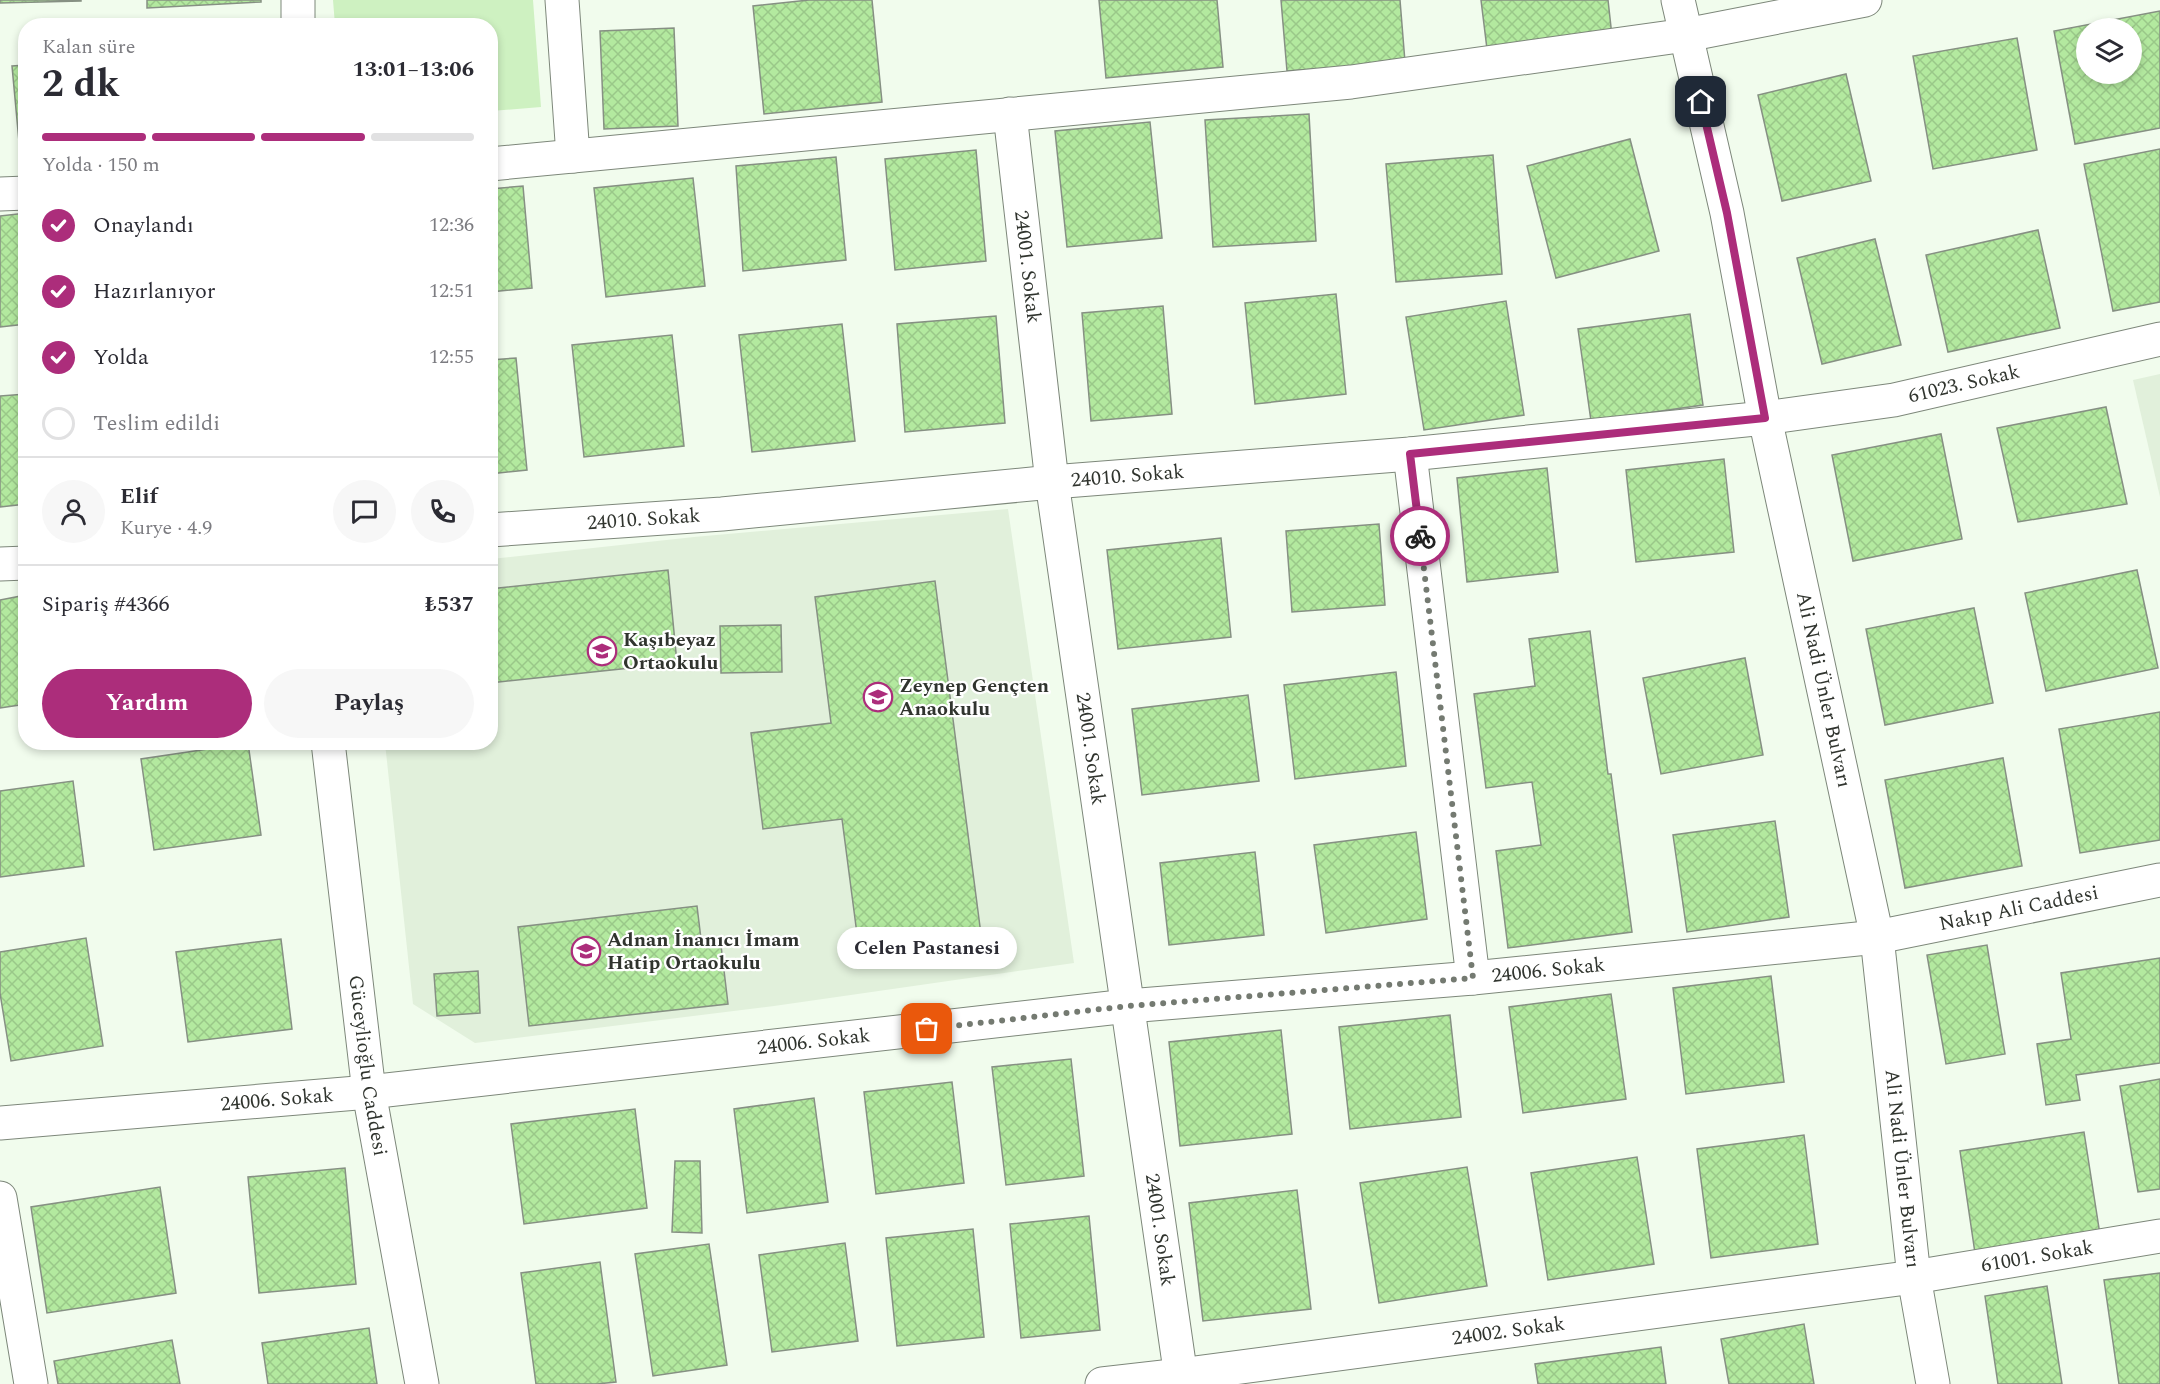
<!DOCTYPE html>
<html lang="tr">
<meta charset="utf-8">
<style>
body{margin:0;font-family:Spectral,serif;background:#f7f7f7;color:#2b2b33;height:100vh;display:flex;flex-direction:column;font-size:22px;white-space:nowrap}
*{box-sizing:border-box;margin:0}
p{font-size:20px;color:#7c7c81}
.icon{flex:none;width:33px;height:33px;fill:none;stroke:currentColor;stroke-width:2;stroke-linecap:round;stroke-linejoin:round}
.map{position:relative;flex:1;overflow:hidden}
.details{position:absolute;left:18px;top:18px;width:480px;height:732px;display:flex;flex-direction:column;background:#fff;border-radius:24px;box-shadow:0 3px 9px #0003}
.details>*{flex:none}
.fabs{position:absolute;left:2076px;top:18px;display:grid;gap:12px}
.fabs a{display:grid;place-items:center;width:66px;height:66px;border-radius:50%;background:#fff;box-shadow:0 3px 9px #0003;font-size:30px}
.pin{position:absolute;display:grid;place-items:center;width:51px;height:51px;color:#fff;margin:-26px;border-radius:12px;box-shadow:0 3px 9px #0006}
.courier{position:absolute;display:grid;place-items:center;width:60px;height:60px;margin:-30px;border:4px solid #ac2d7b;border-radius:50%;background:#fff;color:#222;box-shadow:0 2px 8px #0007}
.bubble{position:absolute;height:42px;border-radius:21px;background:#fff;box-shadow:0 3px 9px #0003;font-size:20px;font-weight:700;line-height:42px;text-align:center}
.headline em{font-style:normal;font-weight:700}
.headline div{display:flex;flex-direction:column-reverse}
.headline{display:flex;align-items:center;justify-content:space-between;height:102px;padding:0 24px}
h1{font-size:39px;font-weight:700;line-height:45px}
.bar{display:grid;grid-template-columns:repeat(4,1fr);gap:9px 6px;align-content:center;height:72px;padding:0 24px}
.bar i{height:8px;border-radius:4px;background:#e1e1e2}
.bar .on{background:#ac2d7b}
.bar p{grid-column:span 4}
.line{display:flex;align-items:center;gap:15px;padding:0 24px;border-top:2px solid #e1e1e2}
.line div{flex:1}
.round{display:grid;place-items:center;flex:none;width:63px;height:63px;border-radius:32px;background:#f7f7f7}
ol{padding:0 24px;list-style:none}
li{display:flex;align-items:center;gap:18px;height:66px}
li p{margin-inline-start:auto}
li .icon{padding:6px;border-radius:50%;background:#ac2d7b;color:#fff;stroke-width:4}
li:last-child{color:#7c7c81}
li i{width:33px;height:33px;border:3px solid #e1e1e2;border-radius:50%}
.cta{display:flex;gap:12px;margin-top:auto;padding:12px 24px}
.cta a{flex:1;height:69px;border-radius:36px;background:#ac2d7b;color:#fff;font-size:24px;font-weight:700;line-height:69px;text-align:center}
.cta a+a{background:#f7f7f7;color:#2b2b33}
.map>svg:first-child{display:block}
.built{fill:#e1f0db}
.green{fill:#cef1c1}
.building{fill:url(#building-cross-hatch);stroke:#869083;stroke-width:1.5;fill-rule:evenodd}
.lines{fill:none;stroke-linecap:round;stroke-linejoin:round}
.street-casing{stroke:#7d877a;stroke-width:35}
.secondary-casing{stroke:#7d877a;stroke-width:35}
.street{stroke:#fff;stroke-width:33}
.secondary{stroke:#fff;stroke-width:33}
.done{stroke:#747a71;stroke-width:6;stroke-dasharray:0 10.8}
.route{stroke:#ac2d7b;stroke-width:8}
.labels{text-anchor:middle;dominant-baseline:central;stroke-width:4.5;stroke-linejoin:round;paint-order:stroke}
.street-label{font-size:20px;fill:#30342e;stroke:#fff}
.poi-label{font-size:20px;font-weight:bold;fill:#30342e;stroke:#fff;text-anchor:start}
</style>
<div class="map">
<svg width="2160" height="1384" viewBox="0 0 2160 1384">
<defs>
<pattern id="building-cross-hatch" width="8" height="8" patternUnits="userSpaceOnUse" patternTransform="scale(1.5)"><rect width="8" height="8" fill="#b3e99f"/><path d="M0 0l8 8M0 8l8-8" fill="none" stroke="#9ac889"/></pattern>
</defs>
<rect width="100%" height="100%" fill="#f1fced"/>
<!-- built -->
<g class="built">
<polygon points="2160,374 2160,497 2133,380"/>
<polygon points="1008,509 1074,963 774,1006 475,1043 413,1004 385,743 490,742 491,559 694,537"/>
</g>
<!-- green -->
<polygon class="green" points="333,0 533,0 541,107 491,111 490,26 335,25"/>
<!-- building -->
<g class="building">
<polygon points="0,0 81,0 81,1 0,3"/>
<polygon points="147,0 261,0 261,2 147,8"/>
<polygon points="809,0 872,0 882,102 764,114 753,6"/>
<polygon points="1099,0 1217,0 1223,67 1106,78"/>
<polygon points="1281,0 1400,0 1405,62 1287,71"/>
<polygon points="1481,0 1608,0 1612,36 1487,49"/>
<path d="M2160,11V128L2075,144L2054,31ZM2086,28H2132V74H2086Z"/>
<polygon points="674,28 678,126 604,129 600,31"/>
<polygon points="2017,38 2037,150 1933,169 1913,56"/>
<polygon points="26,65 26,173 22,174 12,66"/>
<polygon points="1846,74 1871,181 1782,201 1758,95"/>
<polygon points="1309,114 1316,241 1213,247 1205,120"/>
<polygon points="1150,122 1162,238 1067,247 1055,131"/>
<polygon points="1630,139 1659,251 1556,278 1527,166"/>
<polygon points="2160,149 2160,302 2113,311 2084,164"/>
<polygon points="976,150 986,261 895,270 885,159"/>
<polygon points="1493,155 1502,274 1396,282 1386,164"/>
<polygon points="836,157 846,260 743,271 736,166"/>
<polygon points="693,178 705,286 606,297 594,188"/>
<polygon points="523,186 532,288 490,292 490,189"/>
<polygon points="26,213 26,324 0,327 0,216"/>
<polygon points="2038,230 2060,328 1948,352 1926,255"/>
<polygon points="1875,239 1901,345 1822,364 1797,258"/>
<polygon points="1336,294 1346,394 1255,404 1245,303"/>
<polygon points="1506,301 1524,415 1424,430 1406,317"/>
<polygon points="1163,306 1172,414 1091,421 1082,313"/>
<polygon points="1690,314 1703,405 1591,421 1578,329"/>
<polygon points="996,316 1005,423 905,432 897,324"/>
<polygon points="842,324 855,441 752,452 739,335"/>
<polygon points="672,335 684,446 584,457 572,345"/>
<polygon points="516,358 527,470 490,474 490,360"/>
<polygon points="26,394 26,504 0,507 0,396"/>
<polygon points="2106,407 2127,504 2018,522 1997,428"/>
<polygon points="1941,434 1962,539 1853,561 1832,455"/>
<polygon points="1724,459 1734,552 1636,562 1626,470"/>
<polygon points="1547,468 1558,572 1467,582 1457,478"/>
<polygon points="1379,524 1385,605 1292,612 1286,531"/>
<polygon points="1221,538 1231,637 1118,649 1107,550"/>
<polygon points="668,570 677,663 490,683 490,589"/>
<polygon points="2137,570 2158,668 2046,691 2025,593"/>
<polygon points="935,581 982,942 860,957 842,819 763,829 751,733 831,723 815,597"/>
<polygon points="26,595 26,704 0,708 0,600"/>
<polygon points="1974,608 1993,703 1885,725 1866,629"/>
<polygon points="781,625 782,672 721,673 720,626"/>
<polygon points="1590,631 1608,774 1611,774 1632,932 1508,948 1496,851 1541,845 1532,782 1486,788 1474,694 1535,686 1529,639"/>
<polygon points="1745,658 1763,755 1661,774 1643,678"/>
<polygon points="1396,672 1406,766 1295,779 1284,685"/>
<polygon points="1248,695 1259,781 1142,795 1132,709"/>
<polygon points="2160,712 2160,840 2080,853 2059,729"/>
<polygon points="248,743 261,835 154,850 141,759"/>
<polygon points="2003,758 2022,866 1905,888 1885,780"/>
<polygon points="73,781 84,866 0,877 0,791"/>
<polygon points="1775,821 1789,917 1687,932 1673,835"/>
<polygon points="1416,832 1427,919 1326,933 1314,845"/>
<polygon points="1255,852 1264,935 1169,945 1160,863"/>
<polygon points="697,906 701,939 720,937 728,1004 529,1026 518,927"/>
<polygon points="86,938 103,1046 11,1061 0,993 0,952"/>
<polygon points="281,939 292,1029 188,1042 176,952"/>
<polygon points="1987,945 2005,1054 1946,1064 1927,955"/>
<polygon points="2160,958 2160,1063 2076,1075 2080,1100 2046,1105 2037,1044 2071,1039 2061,973"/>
<polygon points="478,971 480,1013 437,1016 434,974"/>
<polygon points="1771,976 1784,1082 1686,1094 1673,988"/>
<polygon points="1611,994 1626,1099 1523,1113 1509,1007"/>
<polygon points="1450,1015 1461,1117 1350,1129 1339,1027"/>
<polygon points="1281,1030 1292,1134 1180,1146 1169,1042"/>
<polygon points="1071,1059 1084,1176 1006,1185 992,1067"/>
<polygon points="2160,1079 2160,1189 2138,1192 2120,1086"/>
<polygon points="952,1082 964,1183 876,1194 864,1092"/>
<polygon points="814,1098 828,1202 747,1213 734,1109"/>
<polygon points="635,1109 647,1208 524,1224 511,1124"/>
<polygon points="2084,1132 2101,1241 1976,1260 1960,1151"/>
<polygon points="1804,1135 1818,1244 1711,1258 1697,1149"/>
<polygon points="1637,1157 1654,1264 1548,1280 1531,1173"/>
<polygon points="675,1161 700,1161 702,1233 672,1232"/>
<polygon points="1467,1167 1487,1286 1379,1303 1360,1183"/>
<polygon points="345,1168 356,1284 259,1293 248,1177"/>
<polygon points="160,1187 176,1293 47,1313 31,1207"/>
<polygon points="1297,1190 1311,1309 1203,1321 1189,1203"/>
<polygon points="1089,1216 1100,1330 1021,1338 1010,1224"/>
<polygon points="973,1229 984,1337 897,1346 886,1238"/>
<polygon points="845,1243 858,1341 772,1352 759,1255"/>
<polygon points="709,1244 727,1365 653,1376 635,1254"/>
<polygon points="600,1262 616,1382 597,1384 536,1384 521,1273"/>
<polygon points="2160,1273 2160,1384 2119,1384 2104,1280"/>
<polygon points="2047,1286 2062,1384 1998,1384 1985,1296"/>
<polygon points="1804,1324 1814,1384 1729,1384 1721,1339"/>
<polygon points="369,1328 377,1384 268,1384 262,1343"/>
<polygon points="172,1340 180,1384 58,1384 54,1361"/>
<polygon points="1661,1347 1666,1384 1538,1384 1535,1364"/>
</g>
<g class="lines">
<!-- street casing -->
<g class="street-casing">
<g id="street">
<polyline points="562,0 573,156"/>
<path id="s1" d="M1010,114L1052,482L1182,1384"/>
<polyline points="490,164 1351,82 1686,35 1865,0"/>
<polyline points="0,194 26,193"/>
<polyline points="1410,454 1473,978"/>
<path id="s2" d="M490,530L722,514L1052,482L1410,454L1765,418L1894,400L2160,339"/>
<polyline points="0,564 26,563"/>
<path id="s3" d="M0,1123L369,1092L1128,1006L1473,978L1877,937L2160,880"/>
<polyline points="0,1198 31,1384"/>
<path id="s4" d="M1102,1384L1181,1375L1914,1277L2160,1236"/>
</g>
</g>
<!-- secondary casing -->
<g class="secondary-casing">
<g id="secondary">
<polyline points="298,0 298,26"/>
<path id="s5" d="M1678,0L1727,213L1765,418L1877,937L1914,1277L1933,1384"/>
<path id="s6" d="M328,742L369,1092L422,1384"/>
</g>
</g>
<!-- street -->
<use href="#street" class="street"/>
<!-- secondary -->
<use href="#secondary" class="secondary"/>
</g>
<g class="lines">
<!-- done -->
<polyline class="done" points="927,1029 1128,1006 1473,978 1420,536"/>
<!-- route -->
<polyline class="route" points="1420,536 1410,454 1765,418 1727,213 1701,102"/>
</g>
<!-- icons -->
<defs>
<g id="school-ring" transform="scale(1.5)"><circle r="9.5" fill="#fff" stroke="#ac2d7b" stroke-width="1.5"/><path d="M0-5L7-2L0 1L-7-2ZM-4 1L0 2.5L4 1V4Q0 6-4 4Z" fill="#ac2d7b"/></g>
</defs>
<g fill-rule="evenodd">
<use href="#school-ring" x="602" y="651"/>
<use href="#school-ring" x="878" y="697"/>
<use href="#school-ring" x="586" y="951"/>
</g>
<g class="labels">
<!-- street labels -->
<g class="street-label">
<text stroke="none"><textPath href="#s1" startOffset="154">24001. Sokak</textPath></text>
<text stroke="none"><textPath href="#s2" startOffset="1482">61023. Sokak</textPath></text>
<text stroke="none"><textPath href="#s2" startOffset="640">24010. Sokak</textPath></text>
<text stroke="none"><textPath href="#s2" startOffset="154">24010. Sokak</textPath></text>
<text stroke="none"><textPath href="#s5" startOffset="705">Ali Nadi Ünler Bulvarı</textPath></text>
<text stroke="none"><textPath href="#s1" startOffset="640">24001. Sokak</textPath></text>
<text stroke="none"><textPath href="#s3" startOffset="2031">Nakıp Ali Caddesi</textPath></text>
<text stroke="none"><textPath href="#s3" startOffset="1556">24006. Sokak</textPath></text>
<text stroke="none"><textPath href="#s3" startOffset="818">24006. Sokak</textPath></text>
<text stroke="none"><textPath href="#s6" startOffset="326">Güceylioğlu Caddesi</textPath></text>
<text stroke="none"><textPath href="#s3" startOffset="278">24006. Sokak</textPath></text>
<text stroke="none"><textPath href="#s5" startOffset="1191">Ali Nadi Ünler Bulvarı</textPath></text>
<text stroke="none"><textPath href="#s1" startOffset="1126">24001. Sokak</textPath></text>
<text stroke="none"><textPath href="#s4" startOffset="944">61001. Sokak</textPath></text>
<text stroke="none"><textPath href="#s4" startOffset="410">24002. Sokak</textPath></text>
</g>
<!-- poi labels -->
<g class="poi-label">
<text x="623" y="640">Kaşıbeyaz<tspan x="623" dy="23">Ortaokulu</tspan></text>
<text x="899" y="686">Zeynep Gençten<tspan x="899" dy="23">Anaokulu</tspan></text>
<text x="607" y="940">Adnan İnanıcı İmam<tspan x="607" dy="23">Hatip Ortaokulu</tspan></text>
</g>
</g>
</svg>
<div class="fabs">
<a><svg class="icon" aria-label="layers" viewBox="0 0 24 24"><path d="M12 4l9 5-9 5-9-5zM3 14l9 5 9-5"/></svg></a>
</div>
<div class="pin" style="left:927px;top:1029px;background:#ea580c"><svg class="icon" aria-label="bag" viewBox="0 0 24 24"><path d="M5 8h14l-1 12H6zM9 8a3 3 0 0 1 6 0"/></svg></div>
<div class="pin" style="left:1701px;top:102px;background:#1f2937"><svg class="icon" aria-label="home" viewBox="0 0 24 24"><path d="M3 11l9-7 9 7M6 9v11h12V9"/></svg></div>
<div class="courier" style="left:1420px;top:536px"><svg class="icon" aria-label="bike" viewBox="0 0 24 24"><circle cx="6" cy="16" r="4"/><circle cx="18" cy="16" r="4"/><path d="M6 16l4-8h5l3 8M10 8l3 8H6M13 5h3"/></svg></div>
<div class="bubble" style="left:837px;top:927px;width:180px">Celen Pastanesi</div>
<section class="details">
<div class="headline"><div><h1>2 dk</h1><p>Kalan süre</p></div><em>13:01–13:06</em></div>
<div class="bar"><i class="on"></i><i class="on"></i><i class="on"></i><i></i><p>Yolda · 150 m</p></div>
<ol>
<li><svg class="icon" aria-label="check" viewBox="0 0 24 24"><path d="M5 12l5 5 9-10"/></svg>Onaylandı<p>12:36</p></li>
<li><svg class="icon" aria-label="check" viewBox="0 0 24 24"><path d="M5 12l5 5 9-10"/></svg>Hazırlanıyor<p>12:51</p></li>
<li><svg class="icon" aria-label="check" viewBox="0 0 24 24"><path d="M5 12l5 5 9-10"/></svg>Yolda<p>12:55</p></li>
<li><i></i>Teslim edildi</li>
</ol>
<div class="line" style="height:108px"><a class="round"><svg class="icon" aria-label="person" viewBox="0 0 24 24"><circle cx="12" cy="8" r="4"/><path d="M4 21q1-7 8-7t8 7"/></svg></a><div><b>Elif</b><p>Kurye · 4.9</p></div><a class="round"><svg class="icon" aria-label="chat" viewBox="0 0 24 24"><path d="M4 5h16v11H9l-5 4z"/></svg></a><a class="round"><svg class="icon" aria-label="phone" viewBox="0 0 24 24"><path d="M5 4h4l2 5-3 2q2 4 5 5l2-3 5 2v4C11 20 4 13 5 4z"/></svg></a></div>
<div class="line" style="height:78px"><div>Sipariş #4366</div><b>₺537</b></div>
<div class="cta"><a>Yardım</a><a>Paylaş</a></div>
</section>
</div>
